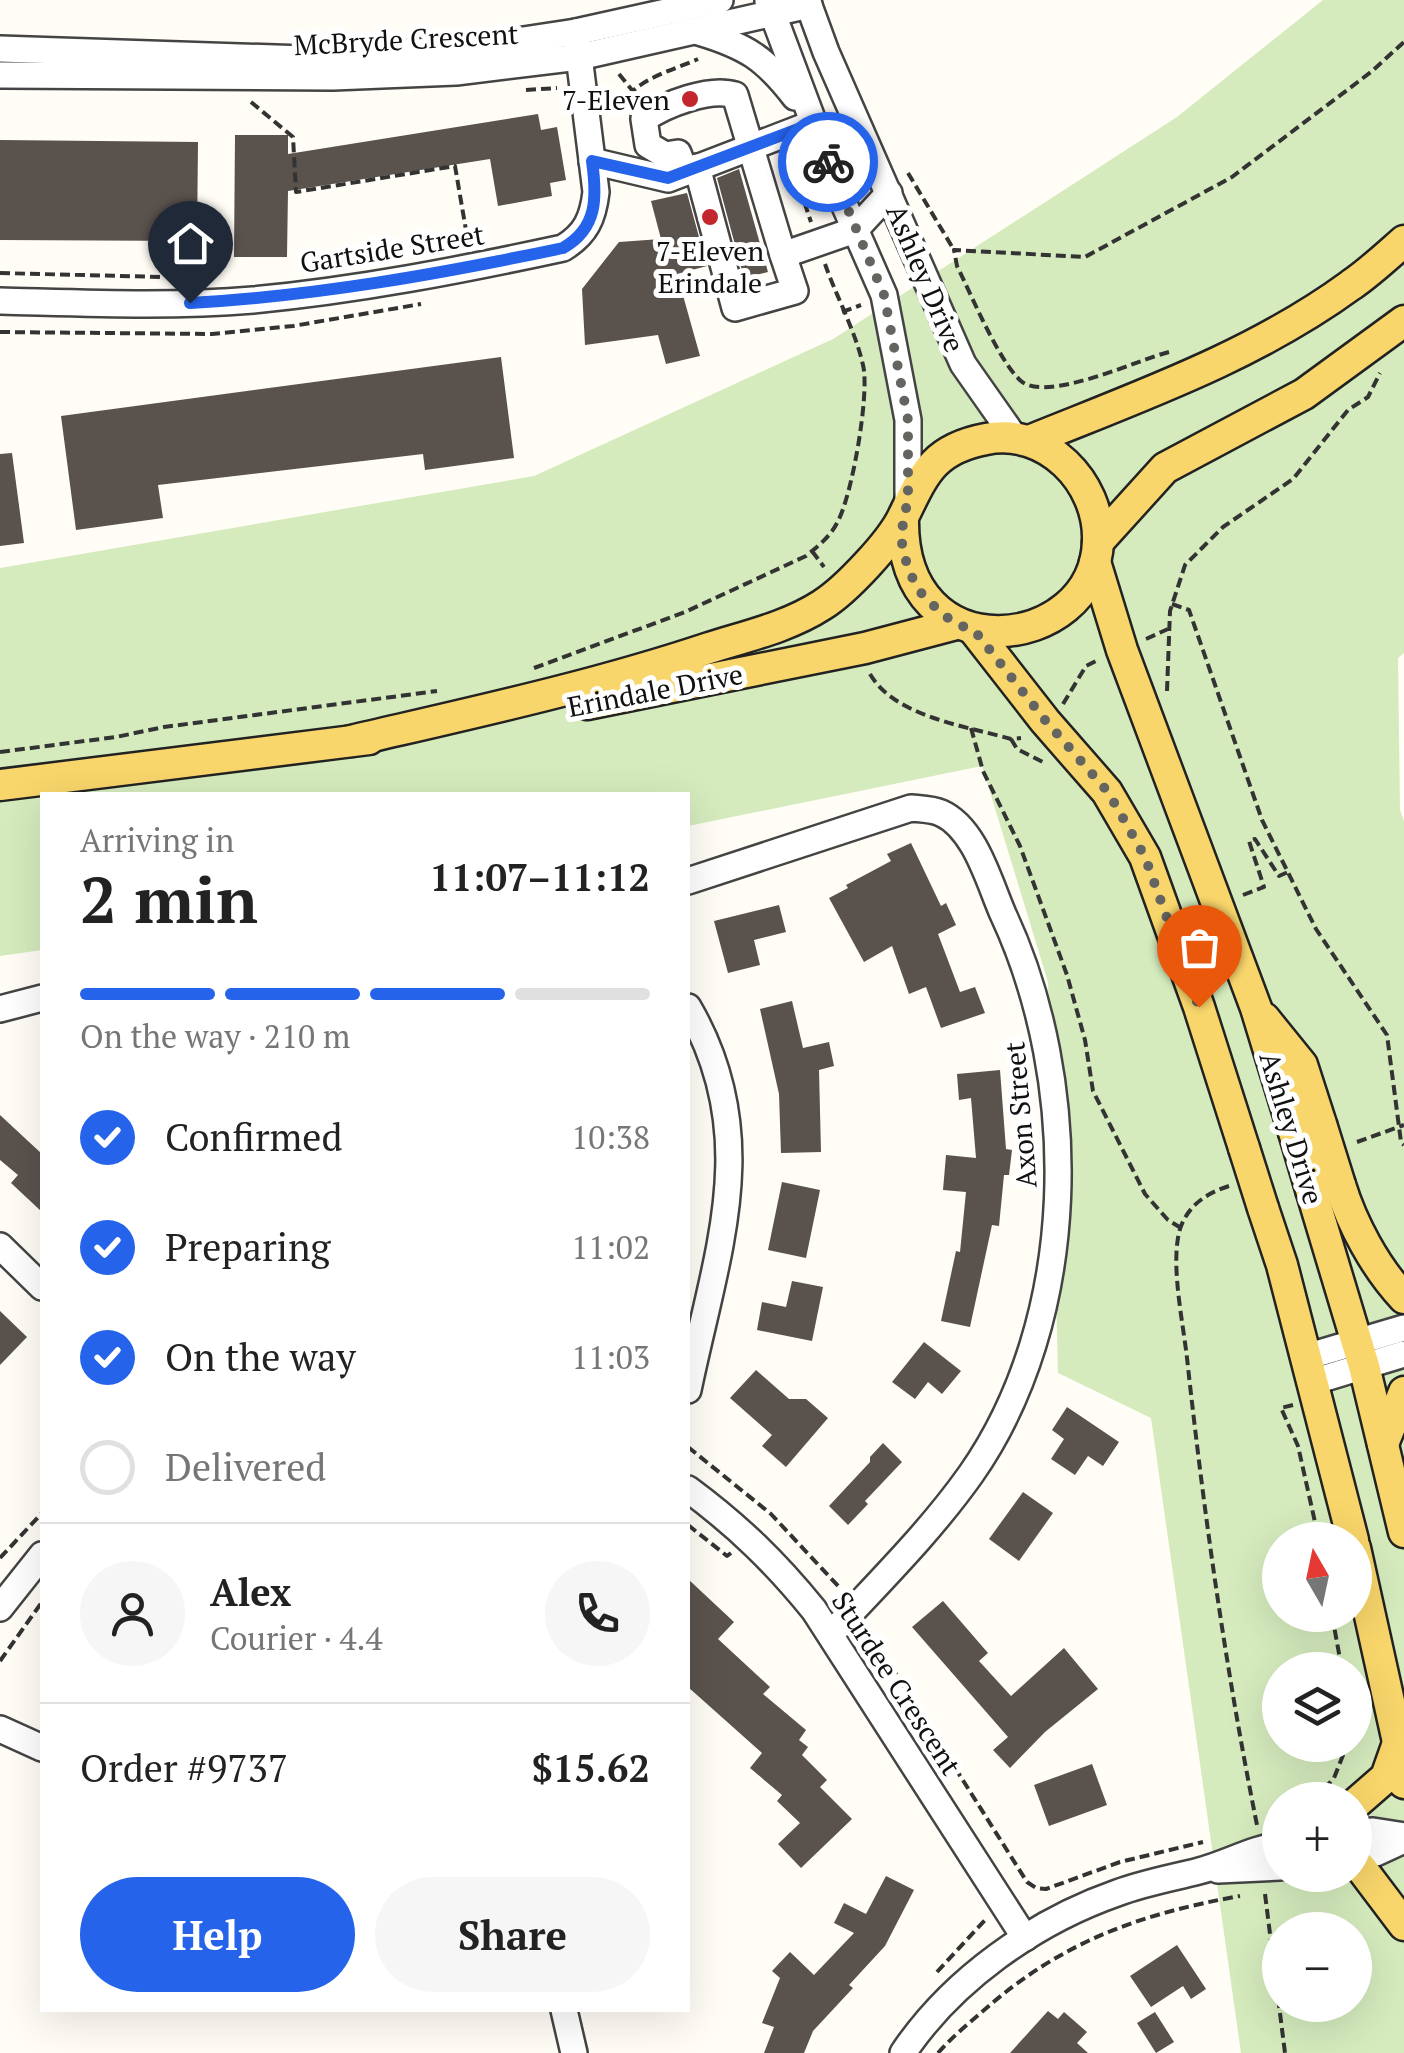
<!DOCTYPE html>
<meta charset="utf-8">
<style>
body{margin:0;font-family:"PT Serif",serif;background:#f6f6f6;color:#222;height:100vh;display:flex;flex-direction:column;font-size:38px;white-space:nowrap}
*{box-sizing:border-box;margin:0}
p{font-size:32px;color:#767676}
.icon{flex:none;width:55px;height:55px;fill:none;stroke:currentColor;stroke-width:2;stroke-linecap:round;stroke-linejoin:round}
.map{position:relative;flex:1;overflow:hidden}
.drawer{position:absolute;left:40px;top:792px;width:650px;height:1220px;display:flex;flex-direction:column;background:#fff;border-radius:0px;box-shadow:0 10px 40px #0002}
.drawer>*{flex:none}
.needle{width:65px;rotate:351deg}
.controls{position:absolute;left:1262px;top:1522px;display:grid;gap:20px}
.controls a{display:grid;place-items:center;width:110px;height:110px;border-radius:50%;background:#fff;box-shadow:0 10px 40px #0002;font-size:50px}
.pin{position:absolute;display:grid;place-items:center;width:85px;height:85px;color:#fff;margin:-102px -42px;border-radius:50% 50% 50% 0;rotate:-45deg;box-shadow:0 0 10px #0007}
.pin .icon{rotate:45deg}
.courier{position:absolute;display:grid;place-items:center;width:100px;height:100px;margin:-50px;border:8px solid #2563eb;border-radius:50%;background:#fff;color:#222;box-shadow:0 2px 12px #0007}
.overview em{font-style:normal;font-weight:700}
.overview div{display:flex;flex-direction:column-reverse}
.overview{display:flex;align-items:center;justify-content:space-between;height:170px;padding:0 40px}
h1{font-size:65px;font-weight:700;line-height:75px}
.bar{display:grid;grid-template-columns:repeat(4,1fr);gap:15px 10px;align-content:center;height:120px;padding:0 40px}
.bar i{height:12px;border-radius:8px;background:#e0e0e0}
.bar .selected{background:#2563eb}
.bar p{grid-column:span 4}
.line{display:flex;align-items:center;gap:25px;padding:0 40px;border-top:2px solid #e0e0e0}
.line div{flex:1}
.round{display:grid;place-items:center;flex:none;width:105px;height:105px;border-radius:52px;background:#f6f6f6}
ol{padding:0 40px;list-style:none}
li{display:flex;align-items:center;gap:30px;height:110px}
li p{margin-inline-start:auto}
li .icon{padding:10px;border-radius:50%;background:#2563eb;color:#fff;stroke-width:4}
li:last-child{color:#767676}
li i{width:55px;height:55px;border:5px solid #e0e0e0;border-radius:50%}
.primary-button{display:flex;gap:20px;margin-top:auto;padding:20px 40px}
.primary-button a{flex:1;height:115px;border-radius:60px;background:#2563eb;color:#fff;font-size:40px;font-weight:700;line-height:115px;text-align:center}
.primary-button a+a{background:#f6f6f6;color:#222}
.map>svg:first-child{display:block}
.green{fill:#d5ebbd;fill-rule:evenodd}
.building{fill:#5a524d}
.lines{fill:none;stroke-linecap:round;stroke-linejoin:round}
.minor-casing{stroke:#444;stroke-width:30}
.major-casing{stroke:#222;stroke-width:35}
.path{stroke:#333;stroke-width:4;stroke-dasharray:10 5;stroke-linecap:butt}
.minor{stroke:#fff;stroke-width:25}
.major{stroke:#f9d66b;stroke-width:30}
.major-bridge-casing{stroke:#222;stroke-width:35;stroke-linecap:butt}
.major-bridge{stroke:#f9d66b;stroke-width:30}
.done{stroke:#646461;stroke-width:10;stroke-dasharray:0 18}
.route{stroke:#2563eb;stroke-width:12}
.poi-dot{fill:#c4262e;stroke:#fff;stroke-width:4}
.labels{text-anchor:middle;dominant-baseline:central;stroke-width:10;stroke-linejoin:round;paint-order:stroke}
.street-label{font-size:28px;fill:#111;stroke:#fff}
.poi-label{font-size:28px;fill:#111;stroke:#fff;text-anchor:end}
</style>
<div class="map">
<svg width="1404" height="2053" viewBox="0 0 1404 2053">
<rect width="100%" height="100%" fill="#fffdf5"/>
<!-- green -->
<path class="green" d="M1323,0H1404V653L1398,658L1400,810L1404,821V2053H1241L1151,1418L1058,1373L1048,982L982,766L688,826V795H42V950L0,956V568L534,476L833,339L1177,117ZM1280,1540H1355V1615H1280ZM1280,1670H1355V1745H1280ZM1280,1800H1355V1875H1280ZM1280,1930H1355V2005H1280Z"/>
<!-- building -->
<g class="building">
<polygon points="538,114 541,130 557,127 566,180 550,183 552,196 498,206 490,159 288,191 287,257 234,257 235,135 288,135 288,154"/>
<polygon points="0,140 198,142 197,241 0,240"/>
<polygon points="739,169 768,272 744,278 717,178"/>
<polygon points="687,193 707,266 677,274 700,356 666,364 658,335 585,345 582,289 619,242 661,239 651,201"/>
<polygon points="501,357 514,458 425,470 423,454 158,485 163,518 76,530 61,416"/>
<polygon points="12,453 24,543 0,546 0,454"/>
<polygon points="911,843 941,906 946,903 956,925 938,934 960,992 975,987 985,1013 941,1028 926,987 909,994 892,946 864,962 829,898 848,888 846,885 891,861 887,854"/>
<polygon points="779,905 786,932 754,940 760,965 728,973 714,921"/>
<polygon points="792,1001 803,1048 829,1042 834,1066 819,1070 821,1152 781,1153 779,1094 760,1009"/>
<polygon points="1000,1070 1006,1149 1012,1150 1009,1175 1004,1175 999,1226 992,1225 970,1327 941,1321 956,1251 960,1252 966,1192 943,1190 946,1155 976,1158 971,1098 959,1100 957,1074"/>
<polygon points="0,1115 42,1154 42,1212 11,1183 18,1175 0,1160"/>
<polygon points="782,1182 820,1190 806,1258 768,1250"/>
<polygon points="792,1281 823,1287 812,1341 757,1330 762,1302 786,1307"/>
<polygon points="0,1311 27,1337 0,1365"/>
<polygon points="924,1342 961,1371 942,1394 928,1382 915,1399 892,1382"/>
<polygon points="756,1370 789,1399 806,1399 828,1418 786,1467 762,1446 772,1435 730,1398"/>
<polygon points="1067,1407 1119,1442 1103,1466 1088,1456 1075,1475 1051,1459 1064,1439 1052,1430"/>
<polygon points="883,1443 902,1462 865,1501 868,1504 848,1525 829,1506 870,1462 870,1457"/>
<polygon points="1023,1492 1053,1513 1019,1561 989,1539"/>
<polygon points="688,1579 734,1622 718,1639 770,1687 763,1694 806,1730 799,1740 808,1747 802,1755 827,1780 820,1787 852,1819 801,1868 778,1844 800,1823 777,1801 782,1795 750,1768 762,1753 688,1687"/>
<polygon points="943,1601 988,1653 979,1661 1011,1696 1064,1648 1098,1689 1045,1732 1010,1768 993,1750 1008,1737 912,1627"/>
<polygon points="1092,1764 1107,1805 1049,1826 1034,1785"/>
<polygon points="886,1876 914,1890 885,1946 849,1985 853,1988 813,2031 804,2053 764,2053 774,2027 762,2023 780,1978 772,1971 790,1952 814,1975 854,1933 834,1923 844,1903 866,1914"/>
<polygon points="1177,1945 1206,1989 1191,1999 1183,1986 1151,2007 1130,1976"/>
<polygon points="1048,2011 1058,2019 1064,2012 1087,2032 1077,2043 1088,2053 1010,2053"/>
<polygon points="1155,2012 1174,2042 1156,2053 1137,2023"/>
</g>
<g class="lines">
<!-- minor casing -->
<g class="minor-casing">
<g id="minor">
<polyline points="807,0 826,52 963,364 1015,438"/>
<polyline points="768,1 844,204 884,295 908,420 908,502"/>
<path d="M699,32C746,46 765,58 795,97"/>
<polyline points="0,49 334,60 492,45 576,32 720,0"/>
<polyline points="0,75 333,77 456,72 579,57 809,5"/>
<polyline points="592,161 668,179 814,123"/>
<polyline points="697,167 735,308 795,291 783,255"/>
<path d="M685,172L678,153L665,155L648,145L644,119C666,104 710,87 735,95L783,255L855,230L889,193"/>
<path d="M0,301C84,303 169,307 253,300C358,290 461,270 563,248C586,234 593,218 596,192L576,32"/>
<path d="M688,881L911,808C921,809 932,809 941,813C975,828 989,882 1003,914C1082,1083 1080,1318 971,1474C930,1532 879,1582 831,1634"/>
<path d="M688,1007C764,1137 716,1254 688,1390"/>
<polyline points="0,1009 42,998"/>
<polyline points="0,1246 42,1287"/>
<polyline points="1306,1357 1404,1328"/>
<polyline points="1312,1382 1404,1354"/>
<path d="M688,1489C738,1526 775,1562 814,1610L1025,1938"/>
<polyline points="0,1608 42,1555"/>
<polyline points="0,1729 42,1748"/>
<polyline points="1355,1833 1373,1831 1404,1836"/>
<polyline points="1355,1856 1376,1853 1404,1840"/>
<polyline points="1218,1870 1280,1867"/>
<polyline points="564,2010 574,2053"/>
<path d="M903,2053C952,1980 1034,1922 1117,1893C1144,1883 1172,1878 1199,1871C1227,1864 1251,1849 1280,1845"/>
</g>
</g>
<!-- major casing -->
<g class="major-casing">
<g id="major">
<path d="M1029,441C1140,396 1254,356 1351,285C1370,272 1387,256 1404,241"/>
<polyline points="1098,542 1165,468 1304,394 1404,321"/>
<polyline points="1095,562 1122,650 1256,1008 1294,1132"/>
<polyline points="974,630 1045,721 1107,792 1145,857 1199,1007 1244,1148"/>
<polyline points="587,704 865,648 956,624"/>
<path d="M351,741C471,713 592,687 709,648C747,636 788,627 822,605C846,590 891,542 903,517C924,474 933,449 986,439C1046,427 1100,482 1098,541C1095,654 900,676 903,518"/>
<polyline points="0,785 369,739"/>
<polyline points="1264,1018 1302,1065 1321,1124"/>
<path d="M1340,1185C1352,1224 1375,1267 1404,1298"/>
<polyline points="1312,1193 1364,1366 1404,1532"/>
<polyline points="1263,1208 1282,1265 1353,1540"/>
<polyline points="1383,1444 1404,1392"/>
<polyline points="1355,1548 1398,1742 1404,1783"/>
<polyline points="1355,1804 1386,1777 1398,1743"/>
<polyline points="1355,1865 1361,1868 1404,1925"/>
</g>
</g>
<!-- path -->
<g class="path">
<polyline points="619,74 632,90"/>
<polyline points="526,90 557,88"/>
<polyline points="251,102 293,137 296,192 455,166 467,236 307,267"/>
<path d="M622,109C628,81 674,70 698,59"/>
<polyline points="790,160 811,222"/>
<polyline points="908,173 954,250"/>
<polyline points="0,273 160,277"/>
<polyline points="842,312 861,305"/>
<polyline points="0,332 212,334 293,326 421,304"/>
<path d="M1169,352C1137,360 1047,403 1021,381C999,362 971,294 957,266L954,250L1085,257L1232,177L1371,72L1404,42"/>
<polyline points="812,551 824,567"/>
<polyline points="1172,604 1189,610 1262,820 1316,929 1387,1035 1401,1142 1404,1145"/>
<polyline points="1146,639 1168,629"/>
<path d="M534,668L685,612L806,556C818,546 830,537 837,523C852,497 870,393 863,365C855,330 837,298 825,264"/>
<path d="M870,674C895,717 966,726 1011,739L1021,738"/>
<polyline points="1167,691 1170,611 1185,565 1223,527 1293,479 1348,410 1368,397 1380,373"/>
<polyline points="1063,704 1086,666 1096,661"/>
<polyline points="971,728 983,771 1020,846 1067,975 1085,1040 1093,1091 1145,1194 1168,1220 1181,1228"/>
<polyline points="1011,739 1017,749 1043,762"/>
<polyline points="0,752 116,737 164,727 437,691"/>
<polyline points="1243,895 1264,887 1249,841 1255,839 1279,876 1288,872"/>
<polyline points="1357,1142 1404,1125"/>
<path d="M1229,1186C1207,1193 1188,1205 1180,1229C1170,1263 1183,1322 1187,1358C1204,1514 1226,1671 1257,1825"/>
<polyline points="1293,1405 1281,1408 1298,1446 1319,1540"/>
<polyline points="688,1447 771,1514 839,1587"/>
<polyline points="688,1525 727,1556 731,1553"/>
<polyline points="0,1558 42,1513"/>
<polyline points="1332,1615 1342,1670"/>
<polyline points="867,1628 1027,1882 1036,1888 1046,1889 1120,1862 1203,1842"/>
<polyline points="0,1661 42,1602"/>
<polyline points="1314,1800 1334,1778 1347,1745"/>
<polyline points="1265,1894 1285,2053"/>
<polyline points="937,1972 985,1920"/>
<path d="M938,2053C952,2037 968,2024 983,2011C1061,1942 1139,1914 1240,1896"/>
</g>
<!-- minor -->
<use href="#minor" class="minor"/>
<!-- major -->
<use href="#major" class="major"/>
<!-- major-bridge casing -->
<g class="major-bridge-casing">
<g id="major-bridge">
<polyline points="1321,1124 1340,1185"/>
<polyline points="1294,1132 1312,1193"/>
<polyline points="1244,1148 1263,1208"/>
</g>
</g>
<!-- major-bridge -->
<use href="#major-bridge" class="major-bridge"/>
</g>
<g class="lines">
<!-- done -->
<polyline class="done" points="828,162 884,295 908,420 908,502 903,518 902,546 909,572 923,596 944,615 956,624 974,630 1045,720 1108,792 1128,827 1145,857 1199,1007"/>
<!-- route -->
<path class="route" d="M190,303C316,296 439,274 563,248C598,228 597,197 592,161L668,178L814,123L828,162"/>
</g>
<!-- markers -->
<g class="poi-dot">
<circle cx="690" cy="99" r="10"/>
<circle cx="710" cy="217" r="10"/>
</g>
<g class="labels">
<!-- street labels -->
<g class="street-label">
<text transform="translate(406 39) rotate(-3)">McBryde Crescent</text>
<text transform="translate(392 248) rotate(-9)">Gartside Street</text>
<text transform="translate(926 278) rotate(67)">Ashley Drive</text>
<text transform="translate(655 690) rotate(-11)">Erindale Drive</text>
<text transform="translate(1020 1115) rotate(-95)">Axon Street</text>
<text transform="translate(1292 1128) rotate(73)">Ashley Drive</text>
<text transform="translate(897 1683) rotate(57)">Sturdee Crescent</text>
</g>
<!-- poi labels -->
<g class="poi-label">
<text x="670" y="99">7-Eleven</text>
<text x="710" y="250" text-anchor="middle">7-Eleven<tspan x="710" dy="32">Erindale</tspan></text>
</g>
</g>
</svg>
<div class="controls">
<a><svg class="needle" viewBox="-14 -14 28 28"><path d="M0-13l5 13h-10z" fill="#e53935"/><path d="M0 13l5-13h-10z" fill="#767676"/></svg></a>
<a><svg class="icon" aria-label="layers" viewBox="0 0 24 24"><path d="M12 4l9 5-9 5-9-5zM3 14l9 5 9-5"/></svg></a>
<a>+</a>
<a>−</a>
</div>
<div class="pin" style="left:1199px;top:1007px;background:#ea580c"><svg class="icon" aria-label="bag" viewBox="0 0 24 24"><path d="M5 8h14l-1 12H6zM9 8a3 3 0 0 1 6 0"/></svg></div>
<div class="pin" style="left:190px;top:303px;background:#1f2937"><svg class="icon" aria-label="home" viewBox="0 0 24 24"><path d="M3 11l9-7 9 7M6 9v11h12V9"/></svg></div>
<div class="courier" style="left:828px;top:162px"><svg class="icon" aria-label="bike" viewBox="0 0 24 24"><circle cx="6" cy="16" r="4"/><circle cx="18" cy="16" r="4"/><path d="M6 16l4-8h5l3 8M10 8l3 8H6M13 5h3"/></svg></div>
<section class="drawer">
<div class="overview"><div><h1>2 min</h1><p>Arriving in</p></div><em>11:07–11:12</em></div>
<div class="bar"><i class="selected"></i><i class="selected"></i><i class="selected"></i><i></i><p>On the way · 210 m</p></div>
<ol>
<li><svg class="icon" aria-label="check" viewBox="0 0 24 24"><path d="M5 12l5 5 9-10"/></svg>Confirmed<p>10:38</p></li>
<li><svg class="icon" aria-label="check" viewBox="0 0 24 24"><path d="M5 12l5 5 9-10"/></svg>Preparing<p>11:02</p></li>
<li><svg class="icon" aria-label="check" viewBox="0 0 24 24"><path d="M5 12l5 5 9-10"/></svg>On the way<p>11:03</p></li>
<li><i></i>Delivered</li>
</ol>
<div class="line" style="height:180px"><a class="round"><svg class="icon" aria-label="person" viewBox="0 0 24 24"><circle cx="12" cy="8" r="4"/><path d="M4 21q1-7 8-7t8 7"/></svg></a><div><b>Alex</b><p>Courier · 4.4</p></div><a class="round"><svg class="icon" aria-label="phone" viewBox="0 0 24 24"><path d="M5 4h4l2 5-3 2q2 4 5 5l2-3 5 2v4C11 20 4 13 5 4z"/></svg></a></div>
<div class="line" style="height:130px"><div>Order #9737</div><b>$15.62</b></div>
<div class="primary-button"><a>Help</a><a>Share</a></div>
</section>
</div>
